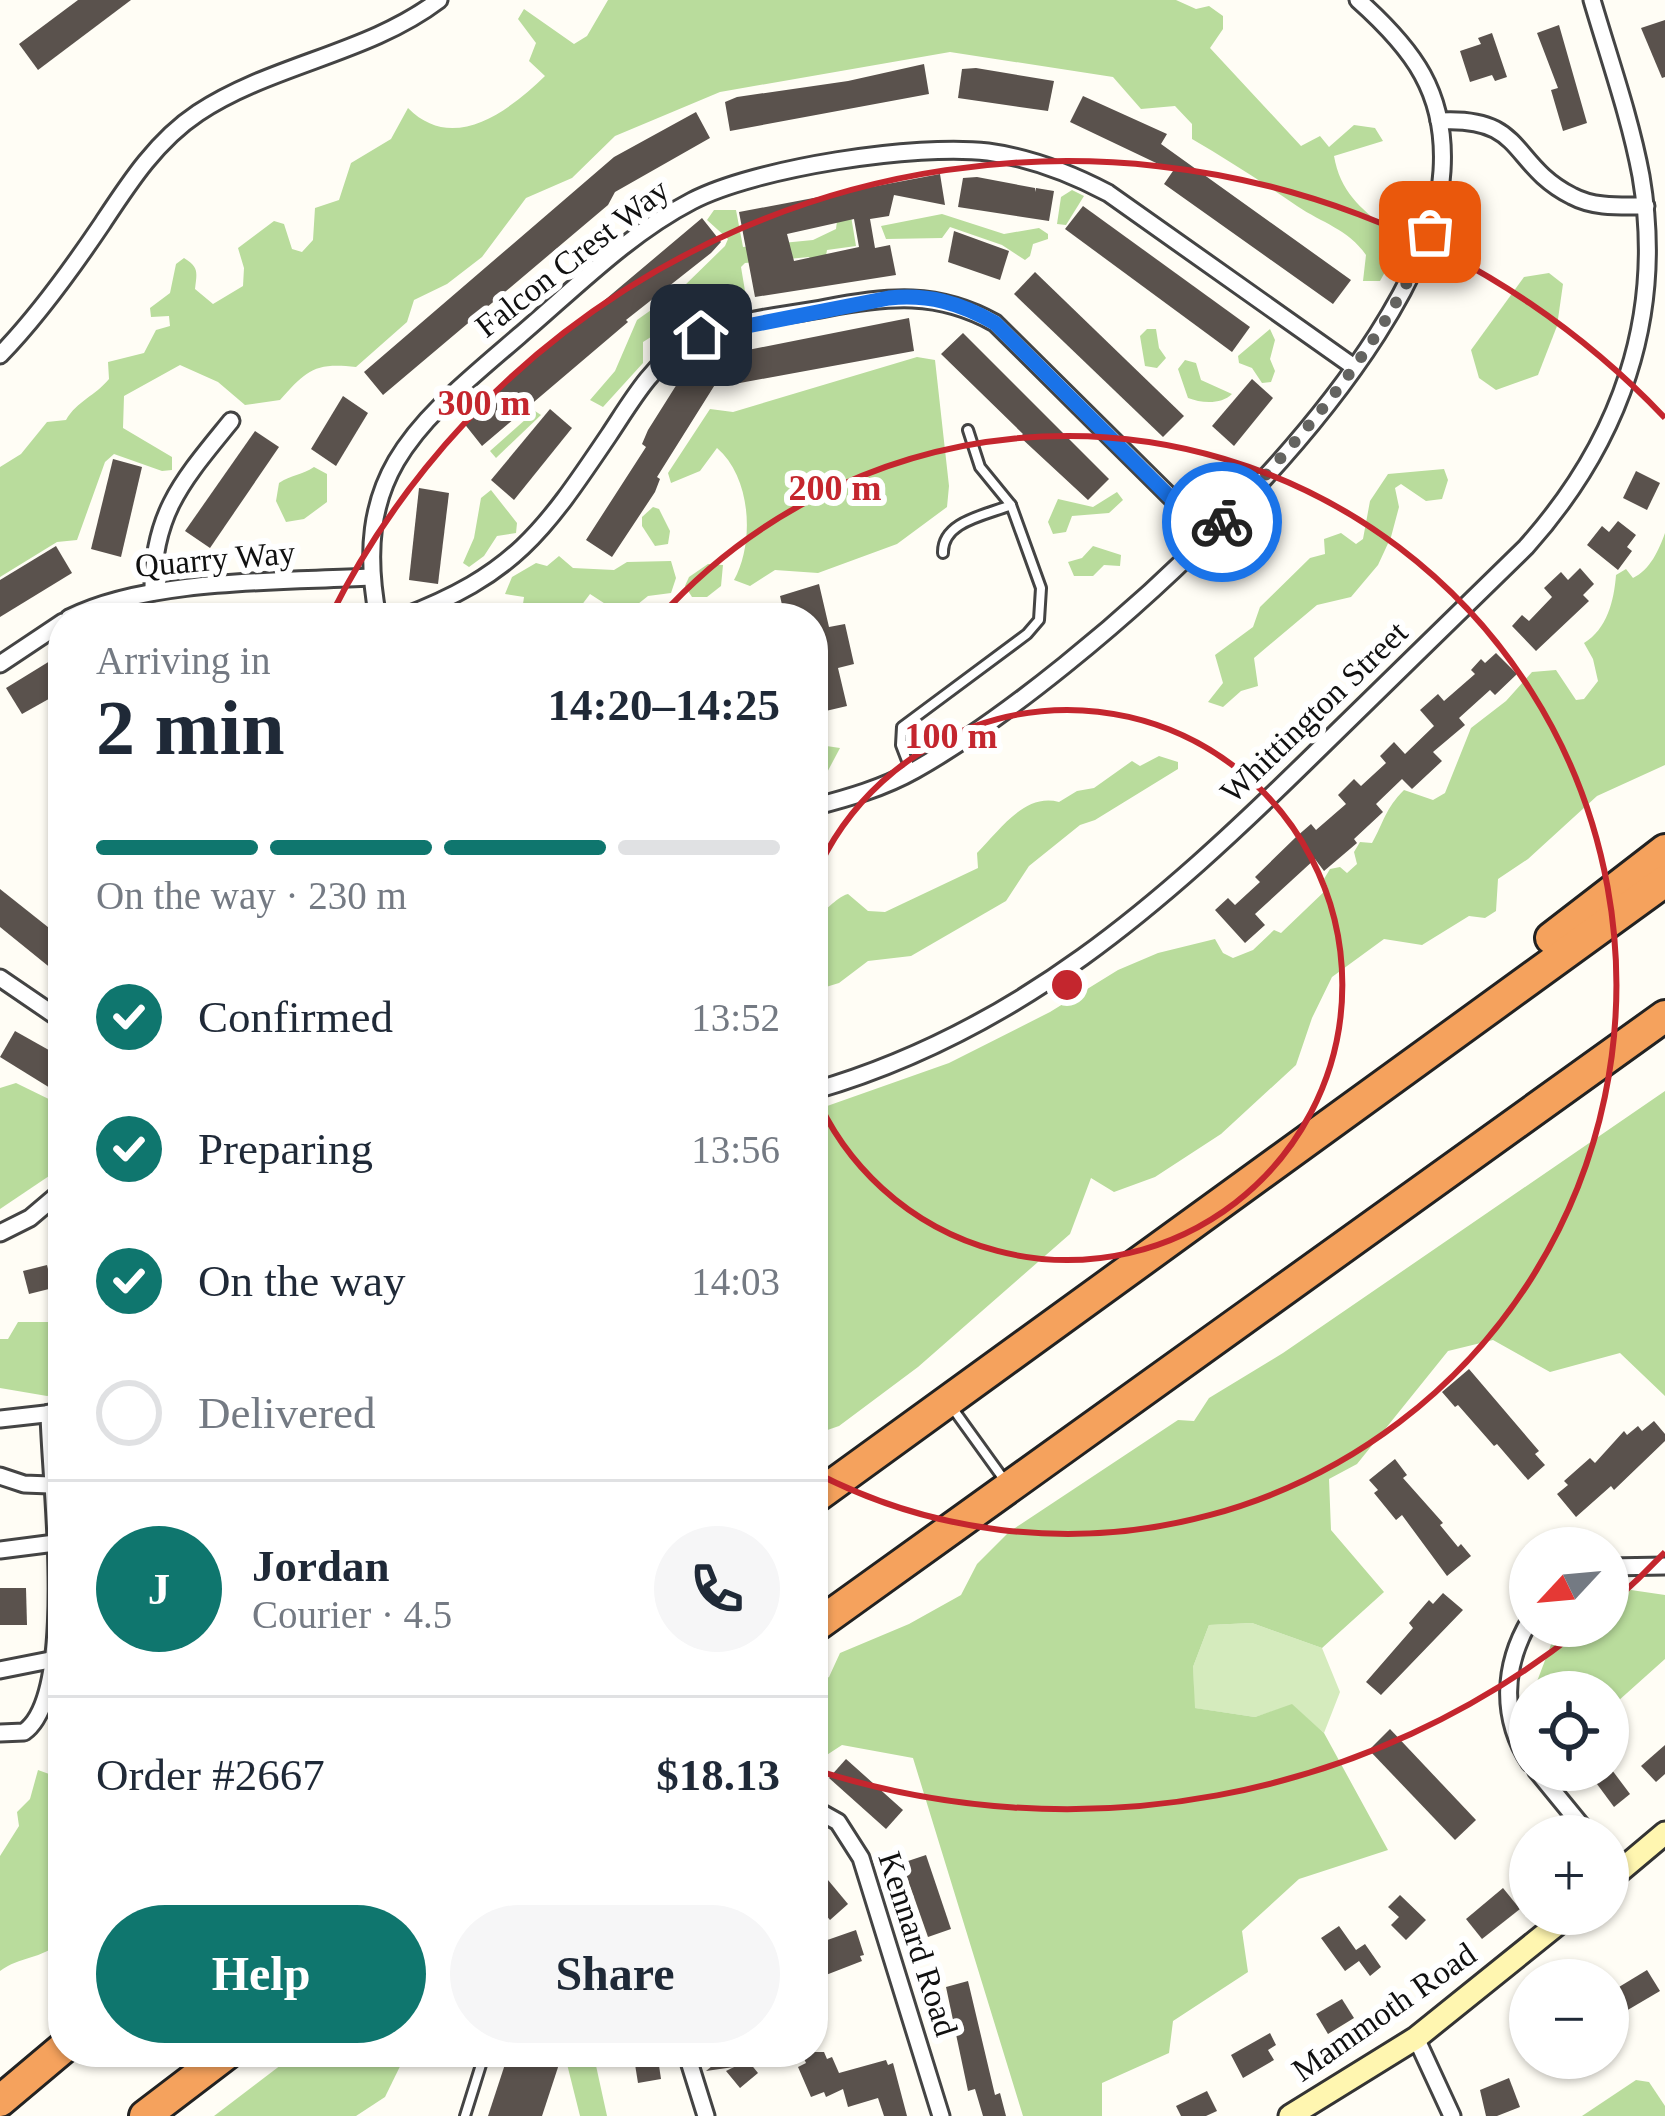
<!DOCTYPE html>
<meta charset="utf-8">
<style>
body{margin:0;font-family:"Times New Roman",serif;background:#f6f6f7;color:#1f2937;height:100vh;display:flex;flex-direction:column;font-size:45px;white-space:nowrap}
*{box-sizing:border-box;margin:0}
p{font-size:39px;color:#747a83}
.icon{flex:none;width:66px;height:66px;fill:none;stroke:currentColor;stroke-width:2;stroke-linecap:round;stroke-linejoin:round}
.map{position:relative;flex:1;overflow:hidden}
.details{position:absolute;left:48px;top:603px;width:780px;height:1464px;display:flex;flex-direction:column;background:#fff;border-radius:48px;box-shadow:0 3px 9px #0004}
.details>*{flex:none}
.needle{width:78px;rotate:244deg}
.controls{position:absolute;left:1509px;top:1527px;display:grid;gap:24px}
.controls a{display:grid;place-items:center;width:120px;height:120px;border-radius:50%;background:#fff;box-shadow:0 3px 9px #0004;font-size:60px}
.pin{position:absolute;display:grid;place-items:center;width:102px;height:102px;color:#fff;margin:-51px;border-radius:24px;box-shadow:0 6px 18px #0006}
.courier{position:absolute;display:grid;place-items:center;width:120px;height:120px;margin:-60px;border:9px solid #1a73e8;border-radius:50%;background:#fff;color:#222;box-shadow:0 3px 15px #0007}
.head em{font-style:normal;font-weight:700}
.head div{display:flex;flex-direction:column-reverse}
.head{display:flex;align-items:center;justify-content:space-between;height:204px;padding:0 48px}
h1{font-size:78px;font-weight:700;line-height:90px}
.bar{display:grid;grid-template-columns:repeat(4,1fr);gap:18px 12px;align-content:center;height:144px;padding:0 48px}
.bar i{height:15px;border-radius:9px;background:#e0e1e3}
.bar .selected{background:#0f766e}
.bar p{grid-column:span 4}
.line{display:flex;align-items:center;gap:30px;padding:0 48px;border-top:3px solid #e0e1e3}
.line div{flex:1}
.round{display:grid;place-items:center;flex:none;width:126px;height:126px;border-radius:63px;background:#f6f6f7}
ol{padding:0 48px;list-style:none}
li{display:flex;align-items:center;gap:36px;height:132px}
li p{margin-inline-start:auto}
li .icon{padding:12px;border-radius:50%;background:#0f766e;color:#fff;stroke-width:4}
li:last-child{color:#747a83}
li i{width:66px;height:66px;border:6px solid #e0e1e3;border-radius:50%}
.cta{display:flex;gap:24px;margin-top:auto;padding:24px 48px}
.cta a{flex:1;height:138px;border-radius:72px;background:#0f766e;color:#fff;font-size:48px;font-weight:700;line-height:138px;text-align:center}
.cta a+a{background:#f6f6f7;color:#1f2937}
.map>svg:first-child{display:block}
.green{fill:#d5ebbd}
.forest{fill:#b9dc9c}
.building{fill:#5a524d;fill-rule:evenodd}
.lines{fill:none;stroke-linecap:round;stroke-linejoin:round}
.lane-casing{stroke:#444;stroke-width:14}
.street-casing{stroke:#444;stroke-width:21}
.secondary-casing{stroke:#333;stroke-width:27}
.highway-casing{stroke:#222;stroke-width:36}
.lane{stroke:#fff;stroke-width:8}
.street{stroke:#fff;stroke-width:15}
.secondary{stroke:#fff6b0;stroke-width:21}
.highway{stroke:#f5a25d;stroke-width:30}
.done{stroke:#646461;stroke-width:12;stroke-dasharray:0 21.6}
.route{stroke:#1a73e8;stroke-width:15}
.ring{fill:none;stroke:#c4262e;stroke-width:6}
.labels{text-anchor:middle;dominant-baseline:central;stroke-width:12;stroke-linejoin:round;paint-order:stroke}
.street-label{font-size:33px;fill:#111;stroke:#fff}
.centre{fill:#c4262e;stroke:#fff;stroke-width:6}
.ring-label{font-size:36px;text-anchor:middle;font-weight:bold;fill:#c4262e;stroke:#fff;stroke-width:12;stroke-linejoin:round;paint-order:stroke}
</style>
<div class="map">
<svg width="1665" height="2116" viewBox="0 0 1665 2116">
<rect width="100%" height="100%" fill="#fffdf5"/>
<!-- green -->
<polygon class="green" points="1252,1623 1322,1648 1340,1692 1324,1733 1292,1705 1255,1717 1194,1708 1193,1667 1209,1625"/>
<!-- forest -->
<g class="forest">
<path d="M608,0H1176L1196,9L1209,6L1223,16V29L1210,48L1301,146L1320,136L1329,147L1354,125L1375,128L1383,141L1334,156C1340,191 1360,208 1387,229L1384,244L1395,254L1380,281H1363L1366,255C1348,229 1322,223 1297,206C1262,182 1228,160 1192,139V124L1175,106L1141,109L1113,77L950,52L720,92L615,136L572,178L526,198L482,257L447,284L414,300L407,322L356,367C314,362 306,371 280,400L245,405L218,382L180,365L124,396L123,428L172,457V470L162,471L114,454L105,462L77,540L57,542L0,577V467L21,454L47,422L66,420C77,401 95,396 109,379L108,362L144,353L156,330L170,326L169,316L151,317L150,308L170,293L176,264L184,258C199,267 197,272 195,289L213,304L243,286L244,268L238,248L274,221L284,224L292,249L302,252L313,240L315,208L339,200L351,163L391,139L408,108C453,154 509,111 545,76L529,61L536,43L518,19L524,9L574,44L587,36Z"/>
<polygon points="1072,190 1084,196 1066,225 1057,224 1061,197"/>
<polygon points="848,198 856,246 827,250 825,261 815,265 809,257 745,263 741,267 745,291 708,301 643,342 643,363 603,407 590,400 615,371 637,320 682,288 725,246 728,239 707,220 714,210 736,210 743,247 813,240 836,229 838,213"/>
<polygon points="942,214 1004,234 1039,228 1048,234 1048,239 1033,244 1030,256 1025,260 1002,245 950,227 942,238 886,239 881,226"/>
<polygon points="1549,273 1563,284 1557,326 1538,375 1496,390 1479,378 1471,350 1524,277"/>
<polygon points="1147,329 1156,329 1159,348 1166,358 1157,368 1145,366 1140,336"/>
<polygon points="1270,329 1275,340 1270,359 1275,371 1271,382 1262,383 1252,368 1239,363 1238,356"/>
<path d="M917,357L935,360L949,486L947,507L897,544L818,573L775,570L750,586L734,580C755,542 751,477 717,448L700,471L671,483L668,473L710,409L733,412Z"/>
<path d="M1185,360L1196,363L1201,380L1232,394C1221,405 1201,403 1188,398L1178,369Z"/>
<polygon points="535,411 541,415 496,458 490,451"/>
<path d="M314,467L327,474V502L304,519L286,522L276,501L279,483C291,475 302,475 314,467Z"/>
<polygon points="1444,469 1448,480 1442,499 1426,501 1401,484 1395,488 1399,507 1391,537 1378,565 1351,597 1317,605 1254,658 1258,686 1241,691 1223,707 1208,702 1223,683 1215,655 1253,627 1260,607 1310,558 1325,554 1324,539 1341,533 1356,544 1363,539 1370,501 1388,474"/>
<polygon points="491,490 517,523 516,533 497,536 484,556 469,567 463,563 474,538 481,498"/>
<polygon points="1117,492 1123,500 1109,513 1072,516 1066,532 1053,534 1048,522 1058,499 1093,507"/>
<polygon points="653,507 659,509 670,531 668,544 655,546 642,526 642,517"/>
<path d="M1665,533V765L1597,796L1528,859L1498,879L1496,911L1485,918L1469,916L1422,945L1384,939L1332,977L1312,1018L1296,1065L1221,1134L1155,1177L1114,1192L1091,1178L1070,1234L918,1367L839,1426L813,1435V1111L949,1063L1050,1012L1118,970L1158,953L1215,939L1223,953L1233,958L1253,950L1274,930L1281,933L1328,888L1324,879L1330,869L1340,867L1347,873L1357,864L1354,852L1360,842L1372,843C1384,822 1385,809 1404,790L1433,800L1445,793L1471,728L1506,701L1532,672L1556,670L1576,700L1584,699L1598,681L1593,659L1584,643C1607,629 1614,601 1616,575L1626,569L1633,578C1650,570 1659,550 1665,533Z"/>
<polygon points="1093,546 1121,555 1120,566 1104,565 1093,576 1074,576 1068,562 1082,558"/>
<polygon points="559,556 573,568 614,570 627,562 671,561 676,578 671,593 648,596 628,612 610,607 590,594 572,618 521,618 524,597 505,594 512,577 536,563 547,566"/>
<polygon points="708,564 723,565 721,586 707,597 692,597 685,586 689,577"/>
<polygon points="813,744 840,748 823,780 813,782"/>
<path d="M1159,756L1178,762V769L1095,820L1080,825L1029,866L1006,901L911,956L868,961L839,983L813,991V915C827,913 834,898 848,894L868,911L885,912L978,868L977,853C1000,830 1024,793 1059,802L1077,791L1094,788L1132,761L1140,766Z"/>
<polygon points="16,1083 63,1106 63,1158 55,1172 0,1209 0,1088"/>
<polygon points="1665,1091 1665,1396 1620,1353 1550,1372 1493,1340 1448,1351 1357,1464 1329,1479 1331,1530 1384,1592 1322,1648 1252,1623 1209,1625 1193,1667 1195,1708 1255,1717 1292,1704 1324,1733 1388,1850 1299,1879 1242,1931 1248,1972 1173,2021 1169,2053 1102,2083 1102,2116 1023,2116 913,1758 842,1745 813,1764 813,1685 829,1677 840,1653 909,1624 961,1595 977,1564 1009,1532 1178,1420 1194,1421 1209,1398 1283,1353"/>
<polygon points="18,1322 51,1322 63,1332 63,1392 47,1396 0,1388 0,1339 8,1339"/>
<polygon points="1631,1590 1665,1595 1665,1659 1608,1710 1608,1692 1533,1692 1552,1642 1566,1626 1608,1626 1608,1597"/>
<path d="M38,1770L63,1779V1941C40,1960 20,1956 0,1971V1856L19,1826L17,1812L30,1799Z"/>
<polygon points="298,2052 407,2052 385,2097 356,2116 214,2116"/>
<polygon points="564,2052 593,2052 607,2116 580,2116"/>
<polygon points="1636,2080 1649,2082 1665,2106 1665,2116 1582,2116"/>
</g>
<!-- building -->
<g class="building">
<polygon points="78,0 131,0 38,70 19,44"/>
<polygon points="1665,20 1665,77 1662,78 1641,28"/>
<polygon points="1559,25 1587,123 1563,131 1551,90 1558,88 1537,33"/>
<polygon points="1492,33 1507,77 1495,81 1492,75 1470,82 1460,51 1481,44 1478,38"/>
<polygon points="924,64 929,94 730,131 725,102 737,97 848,81"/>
<polygon points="976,68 1054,81 1048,111 958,98 962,69"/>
<polygon points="1083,96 1167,134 1161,144 1351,280 1333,304 1164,184 1173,171 1070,122"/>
<polygon points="696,112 710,138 615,192 608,205 383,395 364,372 614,157"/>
<path d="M940,174L945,205L894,195L889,216L870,219L875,248L890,245L896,275L755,297L739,212ZM854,219L859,247L794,261L787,234Z"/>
<polygon points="977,177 1035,188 1035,192 1036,188 1054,191 1049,221 958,207 963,178"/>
<polygon points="1083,206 1250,327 1232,352 1065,229"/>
<polygon points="702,218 721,242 711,253 626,320 628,322 482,446 463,422 473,411"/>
<polygon points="954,231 1009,251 1000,280 948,262"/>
<polygon points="1035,272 1184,416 1163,437 1014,294"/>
<polygon points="909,318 914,351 729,385 723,355"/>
<polygon points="963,333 1109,479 1088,500 1020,437 1023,434 941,354"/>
<polygon points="689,365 716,383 657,477 660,479 655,492 612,557 586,540 646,447 642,444 648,430"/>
<polygon points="1252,379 1273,398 1234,446 1212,426"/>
<polygon points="343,396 368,413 336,466 311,449"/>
<polygon points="550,409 572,428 514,500 491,480"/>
<polygon points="255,431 279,447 210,548 185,531"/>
<polygon points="113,459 142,467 121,557 91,549"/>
<polygon points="1636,471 1660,483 1647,510 1623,498"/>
<polygon points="419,488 449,493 438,584 409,580"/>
<polygon points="1618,521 1636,535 1627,547 1632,551 1618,570 1587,545 1602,526 1609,532"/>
<polygon points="56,546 72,573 0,617 0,580"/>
<polygon points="1580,568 1594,584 1583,595 1589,601 1536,651 1512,626 1522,615 1529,621 1552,597 1544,588 1561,572 1568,580"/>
<polygon points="819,584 829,627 845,624 854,664 838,668 847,706 813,714 813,618 785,618 780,596"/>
<polygon points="277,603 279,618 231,618 230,608"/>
<polygon points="63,653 63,691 22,714 6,688"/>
<polygon points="1496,653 1517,674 1495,695 1490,690 1459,718 1465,725 1433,752 1442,761 1412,789 1402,779 1376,804 1383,812 1354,839 1357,843 1324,871 1315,859 1255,914 1265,925 1245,943 1215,910 1228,898 1235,905 1260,882 1255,877 1296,837 1311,824 1316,830 1346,804 1338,795 1354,779 1361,786 1386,763 1380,756 1394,742 1405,754 1434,726 1420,710 1438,694 1444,701 1475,674 1471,670 1481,659 1485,663"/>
<polygon points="0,889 63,939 63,978 0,927"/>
<polygon points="15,1031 63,1058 63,1096 0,1057"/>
<polygon points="47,1265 53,1288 29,1294 23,1271"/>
<polygon points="1469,1369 1539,1451 1535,1454 1545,1465 1528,1480 1497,1444 1494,1446 1458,1405 1455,1407 1442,1392"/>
<polygon points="1654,1421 1665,1434 1665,1441 1614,1490 1611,1486 1576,1517 1557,1494 1568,1485 1564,1481 1590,1458 1595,1463 1624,1431 1627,1435 1638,1426 1642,1431"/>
<polygon points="1395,1459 1407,1475 1403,1478 1443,1523 1440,1525 1458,1547 1461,1544 1471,1556 1447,1576 1402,1515 1396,1520 1374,1493 1378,1490 1369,1480"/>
<polygon points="0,1588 26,1588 27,1625 0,1625"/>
<polygon points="1443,1593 1463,1610 1381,1695 1366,1682 1413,1628 1409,1623 1429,1600 1433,1604"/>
<polygon points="1390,1729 1476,1820 1455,1840 1369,1750"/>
<polygon points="1665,1745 1665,1774 1656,1782 1641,1766"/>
<polygon points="846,1759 903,1810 886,1829 829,1778"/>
<polygon points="1607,1770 1612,1770 1630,1794 1614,1807 1594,1780"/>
<polygon points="926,1855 951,1929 928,1937 902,1863"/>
<polygon points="813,1862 848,1904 830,1920 813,1900"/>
<polygon points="1503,1888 1520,1909 1482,1939 1466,1919"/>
<polygon points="1400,1895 1426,1920 1406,1940 1391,1925 1399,1917 1388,1907"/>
<polygon points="1339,1926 1356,1950 1365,1944 1381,1967 1370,1976 1359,1961 1345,1971 1321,1938"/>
<polygon points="856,1930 864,1955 860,1956 862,1961 813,1980 813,1945"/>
<polygon points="1647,1970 1660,1991 1626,2011 1614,1990"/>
<polygon points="968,1981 995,2095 1000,2093 1006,2116 983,2116 975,2089 968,2091 946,1987"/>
<polygon points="1342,1999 1354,2018 1328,2034 1316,2014"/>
<polygon points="1270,2033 1276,2045 1268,2050 1274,2060 1243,2078 1231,2055"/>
<polygon points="509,2052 563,2052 542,2116 488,2116"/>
<polygon points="633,2052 657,2052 661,2079 638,2083"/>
<polygon points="729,2052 741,2052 758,2073 740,2088 726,2071 734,2067 706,2071"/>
<polygon points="801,2052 824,2052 827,2059 832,2057 839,2073 886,2060 888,2065 893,2063 907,2116 884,2116 878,2098 848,2107 843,2089 826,2097 824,2092 811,2097 798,2067 806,2063"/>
<polygon points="1509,2078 1520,2107 1497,2116 1486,2116 1480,2090"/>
<polygon points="1207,2091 1217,2111 1206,2116 1181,2116 1176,2106"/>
</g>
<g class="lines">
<!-- lane casing -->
<g class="lane-casing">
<g id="lane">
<path d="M943,553C942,521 987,515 1011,505"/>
<polyline points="911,771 901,745 902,727 1027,634 1039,620 1041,588 1011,505 980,467 968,430"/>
<polyline points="951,1406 1005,1481"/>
<polyline points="465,2116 485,2052"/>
</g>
</g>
<!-- street casing -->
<g class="street-casing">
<g id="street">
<path d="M1439,121C1526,116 1509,164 1572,196C1594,208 1621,206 1646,206"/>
<path d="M0,355C38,316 71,270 102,224C129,183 156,141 198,113C272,64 368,54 439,0"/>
<path d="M153,592C152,513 184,479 231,421"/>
<path d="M69,618C149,578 280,582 370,577"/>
<path d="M378,618C350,472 418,423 519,336C573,290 628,234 692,201C755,168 917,143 988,152C1032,158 1070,173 1108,193L1354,367"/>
<path d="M400,618C514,575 543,533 609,435C631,402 651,366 685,345C725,319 781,317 826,308C888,296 938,291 995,323L1209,535"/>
<polyline points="0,664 63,622"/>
<path d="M813,807C848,798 883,788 915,770C1079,678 1429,367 1442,171C1447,93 1413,49 1358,0"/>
<polyline points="0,978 63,1021"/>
<path d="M813,1091C1018,1032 1161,904 1310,758C1382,688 1454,617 1526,547C1620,442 1665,317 1641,176C1630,117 1609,58 1592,0"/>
<polyline points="0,1233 30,1218 63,1190"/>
<polyline points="0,1419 63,1412"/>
<polyline points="0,1476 24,1484 50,1485"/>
<polyline points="0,1550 55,1543"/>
<polyline points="1608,1567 1665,1566"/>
<path d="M1530,1620C1503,1665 1500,1718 1530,1763"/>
<polyline points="0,1670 55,1659"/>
<path d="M0,1733L24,1732C78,1694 50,1480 49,1413"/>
<polyline points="1536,1770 1590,1836"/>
<polyline points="813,1808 838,1822 861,1858 941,2116"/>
<polyline points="1416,2038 1452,2116"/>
<polyline points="686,2052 706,2116"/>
</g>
</g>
<!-- secondary casing -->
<g class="secondary-casing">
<g id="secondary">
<polyline points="1608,1881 1665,1833"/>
<polyline points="1290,2116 1416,2038 1570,1914"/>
</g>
</g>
<!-- highway casing -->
<g class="highway-casing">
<g id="highway">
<polyline points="1551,938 1665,850"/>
<polyline points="813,1499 1665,881"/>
<polyline points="813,1628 1665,1016"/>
<polyline points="0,2101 63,2048"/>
<polyline points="145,2116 229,2052"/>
</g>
</g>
<!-- lane -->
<use href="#lane" class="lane"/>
<!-- street -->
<use href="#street" class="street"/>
<!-- secondary -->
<use href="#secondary" class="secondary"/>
<!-- highway -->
<use href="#highway" class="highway"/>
</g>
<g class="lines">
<!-- done -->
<path class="done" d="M1222,522C1303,436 1386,343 1430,232"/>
<!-- route -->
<path class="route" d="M701,335L889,298C929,294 960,303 995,323L1209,536L1222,522"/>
</g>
<!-- distance rings -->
<g class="ring">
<path d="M814 878A275 275 0 1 1 814 1092"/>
<path d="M659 618A549 549 0 1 1 814 1472"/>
<path d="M1665 1552A824 824 0 0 1 1613 1602M1580 1630A824 824 0 0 1 819 1771M330 617A824 824 0 0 1 1665 418"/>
</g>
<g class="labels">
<!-- street labels -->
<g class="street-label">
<text transform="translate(572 258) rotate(-38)">Falcon Crest Way</text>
<text transform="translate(215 559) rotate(-5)">Quarry Way</text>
<text transform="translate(1314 712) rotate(-44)">Whittington Street</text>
<text transform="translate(918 1944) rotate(72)">Kennard Road</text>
<text transform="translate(1384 2012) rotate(-35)">Mammoth Road</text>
</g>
</g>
<circle cx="1067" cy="985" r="18" class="centre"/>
<g class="ring-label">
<text x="484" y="415">300 m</text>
<text x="835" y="500">200 m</text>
<text x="951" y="748">100 m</text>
</g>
</svg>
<div class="controls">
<a><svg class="needle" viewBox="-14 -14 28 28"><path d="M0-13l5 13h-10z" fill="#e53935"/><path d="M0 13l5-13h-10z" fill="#747a83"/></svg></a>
<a><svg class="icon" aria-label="locate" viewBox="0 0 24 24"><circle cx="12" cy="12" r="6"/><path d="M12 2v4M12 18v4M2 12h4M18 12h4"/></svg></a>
<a>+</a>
<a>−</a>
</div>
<div class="pin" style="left:1430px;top:232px;background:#ea580c"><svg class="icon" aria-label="bag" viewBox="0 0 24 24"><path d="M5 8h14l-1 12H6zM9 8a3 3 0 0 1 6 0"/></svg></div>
<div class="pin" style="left:701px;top:335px;background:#1f2937"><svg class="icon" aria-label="home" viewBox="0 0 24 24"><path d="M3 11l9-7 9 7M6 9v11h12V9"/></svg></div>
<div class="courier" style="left:1222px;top:522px"><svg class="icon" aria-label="bike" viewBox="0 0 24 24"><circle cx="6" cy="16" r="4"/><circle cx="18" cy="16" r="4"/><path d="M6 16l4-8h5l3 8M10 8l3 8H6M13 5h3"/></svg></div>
<section class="details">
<div class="head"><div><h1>2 min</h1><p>Arriving in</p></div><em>14:20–14:25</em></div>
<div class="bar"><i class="selected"></i><i class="selected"></i><i class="selected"></i><i></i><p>On the way · 230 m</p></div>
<ol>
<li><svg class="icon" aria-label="check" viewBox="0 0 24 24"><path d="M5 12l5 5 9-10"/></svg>Confirmed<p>13:52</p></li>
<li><svg class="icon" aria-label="check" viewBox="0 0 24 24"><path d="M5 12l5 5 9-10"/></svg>Preparing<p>13:56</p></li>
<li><svg class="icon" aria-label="check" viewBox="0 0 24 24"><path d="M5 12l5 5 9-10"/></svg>On the way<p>14:03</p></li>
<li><i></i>Delivered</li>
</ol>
<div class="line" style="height:216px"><b class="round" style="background:#0f766e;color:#fff">J</b><div><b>Jordan</b><p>Courier · 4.5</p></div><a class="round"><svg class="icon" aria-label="phone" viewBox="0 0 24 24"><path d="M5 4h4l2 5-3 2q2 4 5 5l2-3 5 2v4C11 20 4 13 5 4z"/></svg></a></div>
<div class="line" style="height:156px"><div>Order #2667</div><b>$18.13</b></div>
<div class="cta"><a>Help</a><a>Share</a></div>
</section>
</div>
